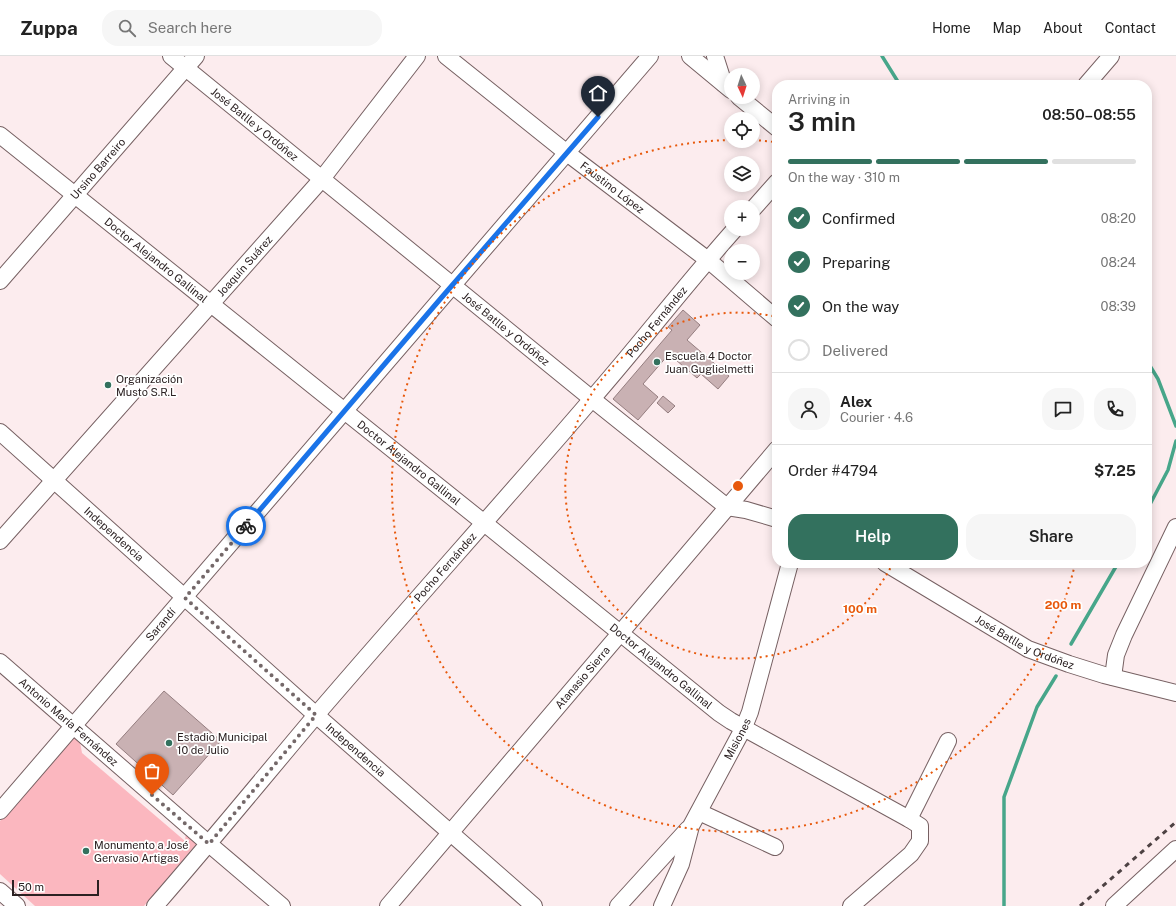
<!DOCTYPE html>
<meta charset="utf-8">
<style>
body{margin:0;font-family:"Public Sans",sans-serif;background:#f6f6f6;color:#222;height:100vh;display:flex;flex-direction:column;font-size:15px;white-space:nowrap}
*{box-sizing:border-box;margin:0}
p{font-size:13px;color:#767676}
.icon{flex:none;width:22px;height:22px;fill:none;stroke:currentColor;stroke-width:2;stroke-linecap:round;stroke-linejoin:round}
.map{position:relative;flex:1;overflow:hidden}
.drawer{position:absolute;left:772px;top:24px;width:380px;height:488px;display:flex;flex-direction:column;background:#fff;border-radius:16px;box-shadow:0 2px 10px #0003}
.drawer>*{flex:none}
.needle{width:26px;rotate:176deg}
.fabs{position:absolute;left:724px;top:12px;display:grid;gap:8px}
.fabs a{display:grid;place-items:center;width:36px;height:36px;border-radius:50%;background:#fff;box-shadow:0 2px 10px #0003;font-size:20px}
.scale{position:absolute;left:12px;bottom:10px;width:87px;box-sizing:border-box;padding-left:4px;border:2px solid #2b2122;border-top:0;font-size:11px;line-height:14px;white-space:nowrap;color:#2b2122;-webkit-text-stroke:3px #fff;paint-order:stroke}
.pin{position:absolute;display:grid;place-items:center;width:34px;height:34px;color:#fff;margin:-41px -17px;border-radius:50% 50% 50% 0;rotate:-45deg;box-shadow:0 0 4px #0007}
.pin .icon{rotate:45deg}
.courier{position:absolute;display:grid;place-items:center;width:40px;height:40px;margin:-20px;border:3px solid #1a73e8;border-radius:50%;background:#fff;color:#222;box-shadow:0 1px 5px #0007}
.overview em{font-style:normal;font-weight:600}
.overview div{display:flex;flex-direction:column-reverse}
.overview{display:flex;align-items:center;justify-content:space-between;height:68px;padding:0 16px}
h1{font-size:26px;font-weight:600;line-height:30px}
.bar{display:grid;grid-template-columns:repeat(4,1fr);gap:6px 4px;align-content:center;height:48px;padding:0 16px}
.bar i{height:5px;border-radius:3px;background:#e0e0e0}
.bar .current{background:#33715e}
.bar p{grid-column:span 4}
.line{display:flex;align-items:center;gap:10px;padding:0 16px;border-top:1px solid #e0e0e0}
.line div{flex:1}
.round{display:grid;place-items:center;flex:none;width:42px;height:42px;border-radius:16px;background:#f6f6f6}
ol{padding:0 16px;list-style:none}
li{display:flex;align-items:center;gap:12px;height:44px}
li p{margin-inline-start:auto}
li .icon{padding:4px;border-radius:50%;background:#33715e;color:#fff;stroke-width:4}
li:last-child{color:#767676}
li i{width:22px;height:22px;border:2px solid #e0e0e0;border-radius:50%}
.primary-button{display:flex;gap:8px;margin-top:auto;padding:8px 16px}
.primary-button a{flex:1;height:46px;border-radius:16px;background:#33715e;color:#fff;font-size:16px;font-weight:600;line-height:46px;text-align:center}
.primary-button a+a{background:#f6f6f6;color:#222}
header{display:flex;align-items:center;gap:24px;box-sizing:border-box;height:56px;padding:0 20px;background:#fff;border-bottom:1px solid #e0e0e0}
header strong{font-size:19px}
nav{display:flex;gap:22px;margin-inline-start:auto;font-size:14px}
.search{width:280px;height:36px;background:#f6f6f6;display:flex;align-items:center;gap:10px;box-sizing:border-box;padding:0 14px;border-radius:16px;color:#767676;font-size:15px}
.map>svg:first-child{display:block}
.green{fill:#fbb7bf}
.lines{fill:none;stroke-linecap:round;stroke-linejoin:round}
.stream{stroke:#47a68a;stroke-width:3.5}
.building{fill:#c9b1b3;stroke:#957e80}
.minor-casing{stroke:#766062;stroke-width:18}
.minor{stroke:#fff;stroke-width:16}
.rail{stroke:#4d4243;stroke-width:3;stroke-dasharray:5 5;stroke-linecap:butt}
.done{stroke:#746869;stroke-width:4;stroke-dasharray:0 7.2}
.route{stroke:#1a73e8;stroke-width:5}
.ring{fill:none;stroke:#e8590c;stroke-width:2;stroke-dasharray:2 4}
.poi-dot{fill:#33715e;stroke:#fff;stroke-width:1.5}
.labels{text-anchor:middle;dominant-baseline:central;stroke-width:3.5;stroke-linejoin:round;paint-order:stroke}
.street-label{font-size:11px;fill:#2b2122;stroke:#fff}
.poi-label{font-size:11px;fill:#2b2122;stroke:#fff;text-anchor:start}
.centre{fill:#e8590c;stroke:#fff;stroke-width:2}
.ring-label{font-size:12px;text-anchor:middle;font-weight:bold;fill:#e8590c;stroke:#fff;stroke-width:3.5;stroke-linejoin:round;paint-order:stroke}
</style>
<header>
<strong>Zuppa</strong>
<div class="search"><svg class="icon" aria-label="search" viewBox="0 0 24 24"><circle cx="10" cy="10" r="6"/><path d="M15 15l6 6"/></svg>Search here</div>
<nav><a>Home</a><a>Map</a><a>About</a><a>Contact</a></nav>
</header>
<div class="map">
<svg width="1176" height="850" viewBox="0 0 1176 850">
<rect width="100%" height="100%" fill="#fcecee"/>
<!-- green -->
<polygon class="green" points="73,680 80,686 82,697 185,785 186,777 197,787 144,850 35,850 0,818 0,765"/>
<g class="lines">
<!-- stream -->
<g class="stream">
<polyline points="882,0 900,29"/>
<polyline points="1147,305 1158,323 1176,370"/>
<polyline points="1147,454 1168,414 1176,385"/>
<polyline points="1071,588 1118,507"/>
<polyline points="1004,850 1004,741 1037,651 1056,620"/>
</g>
</g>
<!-- building -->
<g class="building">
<polygon points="683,254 700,269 687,284 729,320 718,333 701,318 697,322 669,298 643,328 658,341 638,364 613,343 672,274 668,271"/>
<polygon points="663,340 675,350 668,357 657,347"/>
<polygon points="164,635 221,685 173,739 116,688"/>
</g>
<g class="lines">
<!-- minor casing -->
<g class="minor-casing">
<g id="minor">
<path id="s1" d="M171,0L592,343L727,451L746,454L777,463"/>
<path id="s2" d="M446,0L567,97L708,204L777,263"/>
<polyline points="690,0 731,34"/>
<polyline points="715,0 724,28"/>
<polyline points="1086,29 1111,0"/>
<polyline points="739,41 777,72"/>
<path id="s3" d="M0,79L483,466L719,657L731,665L909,763L920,770V785L911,798L851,850"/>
<polyline points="753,153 777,126"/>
<path id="s4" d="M0,225L196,0"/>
<path id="s5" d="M0,376L316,659L534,850"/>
<path id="s6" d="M0,485L321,124L417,0"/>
<path id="s7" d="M885,507L1028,593L1069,608L1104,619L1176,637"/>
<path id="s8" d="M0,606L209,788L282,850"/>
<polyline points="1113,621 1116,599 1124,579 1176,471"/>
<path id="s9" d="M0,755L650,0"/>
<polyline points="699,756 775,791"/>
<polyline points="909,763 948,685"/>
<polyline points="0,835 17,850"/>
<path id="s10" d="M155,850C210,787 263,722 317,658C407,553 500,450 591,344C640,288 685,229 735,173"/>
<path id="s11" d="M388,850L777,393"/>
<polyline points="618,850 688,773"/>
<path id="s12" d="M662,850L681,808L691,770L744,671L750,656L790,507"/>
<polyline points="1114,850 1176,793"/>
</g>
</g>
<!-- minor -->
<use href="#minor" class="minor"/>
<!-- rail -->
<polyline class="rail" points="1080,850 1176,766"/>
</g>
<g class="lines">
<!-- done -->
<polyline class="done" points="152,739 209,788 316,659 185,542 246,470"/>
<!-- route -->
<polyline class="route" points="246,470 442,241 598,61"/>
</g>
<!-- distance rings -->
<g class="ring">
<path d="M893 507A173 173 0 1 1 777 261"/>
<path d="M1075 508A346 346 0 1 1 729 84M753 84A346 346 0 0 1 774 86"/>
</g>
<!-- markers -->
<g class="poi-dot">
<circle cx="657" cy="306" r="4"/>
<circle cx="108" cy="329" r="4"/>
<circle cx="169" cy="687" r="4"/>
<circle cx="86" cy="795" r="4"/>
</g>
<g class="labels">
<!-- street labels -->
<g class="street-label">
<text stroke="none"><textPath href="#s1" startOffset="108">José Batlle y Ordóñez</textPath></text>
<text stroke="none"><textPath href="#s4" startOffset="149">Ursino Barreiro</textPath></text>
<text stroke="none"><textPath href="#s2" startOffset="212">Faustino López</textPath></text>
<text stroke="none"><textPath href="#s3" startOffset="200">Doctor Alejandro Gallinal</textPath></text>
<text stroke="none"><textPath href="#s6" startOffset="368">Joaquín Suárez</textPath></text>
<text stroke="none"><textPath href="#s10" startOffset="770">Pocho Fernández</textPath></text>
<text stroke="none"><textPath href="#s1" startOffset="432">José Batlle y Ordóñez</textPath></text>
<text stroke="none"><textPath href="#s3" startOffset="524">Doctor Alejandro Gallinal</textPath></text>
<text stroke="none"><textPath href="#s5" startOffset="153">Independencia</textPath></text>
<text stroke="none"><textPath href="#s10" startOffset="446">Pocho Fernández</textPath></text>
<text stroke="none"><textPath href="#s9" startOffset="246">Sarandí</textPath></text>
<text stroke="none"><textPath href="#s7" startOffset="161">José Batlle y Ordóñez</textPath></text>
<text stroke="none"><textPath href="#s3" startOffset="848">Doctor Alejandro Gallinal</textPath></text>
<text stroke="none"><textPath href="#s11" startOffset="300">Atanasio Sierra</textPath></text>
<text stroke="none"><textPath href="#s8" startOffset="91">Antonio María Fernández</textPath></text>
<text stroke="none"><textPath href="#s12" startOffset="184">Misiones</textPath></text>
<text stroke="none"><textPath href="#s5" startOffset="477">Independencia</textPath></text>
</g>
<!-- poi labels -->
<g class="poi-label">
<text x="665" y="300">Escuela 4 Doctor<tspan x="665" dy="13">Juan Guglielmetti</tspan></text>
<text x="116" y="323">Organización<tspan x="116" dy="13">Musto S.R.L</tspan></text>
<text x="177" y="681">Estadio Municipal<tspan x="177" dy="13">10 de Julio</tspan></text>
<text x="94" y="789">Monumento a José<tspan x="94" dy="13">Gervasio Artigas</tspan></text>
</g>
</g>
<circle cx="738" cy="430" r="6" class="centre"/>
<g class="ring-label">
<text x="1063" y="553">200 m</text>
<text x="860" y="557">100 m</text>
</g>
</svg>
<div class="fabs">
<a><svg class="needle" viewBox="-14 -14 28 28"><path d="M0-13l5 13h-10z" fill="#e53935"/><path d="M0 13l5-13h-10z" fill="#767676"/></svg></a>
<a><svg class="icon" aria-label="locate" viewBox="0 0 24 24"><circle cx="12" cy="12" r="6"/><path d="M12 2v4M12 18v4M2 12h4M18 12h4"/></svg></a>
<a><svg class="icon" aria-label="layers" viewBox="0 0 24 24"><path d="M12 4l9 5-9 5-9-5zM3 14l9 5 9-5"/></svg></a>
<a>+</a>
<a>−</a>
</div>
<div class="scale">50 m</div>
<div class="pin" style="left:152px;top:739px;background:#ea580c"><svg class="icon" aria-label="bag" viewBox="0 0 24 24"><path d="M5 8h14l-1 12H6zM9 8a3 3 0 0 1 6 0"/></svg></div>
<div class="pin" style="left:598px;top:61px;background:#1f2937"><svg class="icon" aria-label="home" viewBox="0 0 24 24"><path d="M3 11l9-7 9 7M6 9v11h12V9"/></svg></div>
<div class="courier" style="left:246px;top:470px"><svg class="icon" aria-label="bike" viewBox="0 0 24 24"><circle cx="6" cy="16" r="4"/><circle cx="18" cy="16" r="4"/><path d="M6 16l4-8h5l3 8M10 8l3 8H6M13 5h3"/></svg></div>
<section class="drawer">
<div class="overview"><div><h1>3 min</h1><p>Arriving in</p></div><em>08:50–08:55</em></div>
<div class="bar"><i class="current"></i><i class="current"></i><i class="current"></i><i></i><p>On the way · 310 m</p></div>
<ol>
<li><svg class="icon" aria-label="check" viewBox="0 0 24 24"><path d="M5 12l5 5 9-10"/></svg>Confirmed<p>08:20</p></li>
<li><svg class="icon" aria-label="check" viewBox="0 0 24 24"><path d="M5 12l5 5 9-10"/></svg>Preparing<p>08:24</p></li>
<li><svg class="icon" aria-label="check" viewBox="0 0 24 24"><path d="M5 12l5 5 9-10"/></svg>On the way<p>08:39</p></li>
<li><i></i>Delivered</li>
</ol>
<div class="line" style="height:72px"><a class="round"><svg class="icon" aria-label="person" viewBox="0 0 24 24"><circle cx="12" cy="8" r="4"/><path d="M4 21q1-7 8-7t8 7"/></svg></a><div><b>Alex</b><p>Courier · 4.6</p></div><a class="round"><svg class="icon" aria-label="chat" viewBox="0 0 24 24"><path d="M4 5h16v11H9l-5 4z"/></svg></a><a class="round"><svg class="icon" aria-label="phone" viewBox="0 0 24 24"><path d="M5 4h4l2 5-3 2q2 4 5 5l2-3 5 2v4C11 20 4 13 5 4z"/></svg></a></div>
<div class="line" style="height:52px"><div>Order #4794</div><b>$7.25</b></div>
<div class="primary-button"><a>Help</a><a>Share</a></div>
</section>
</div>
